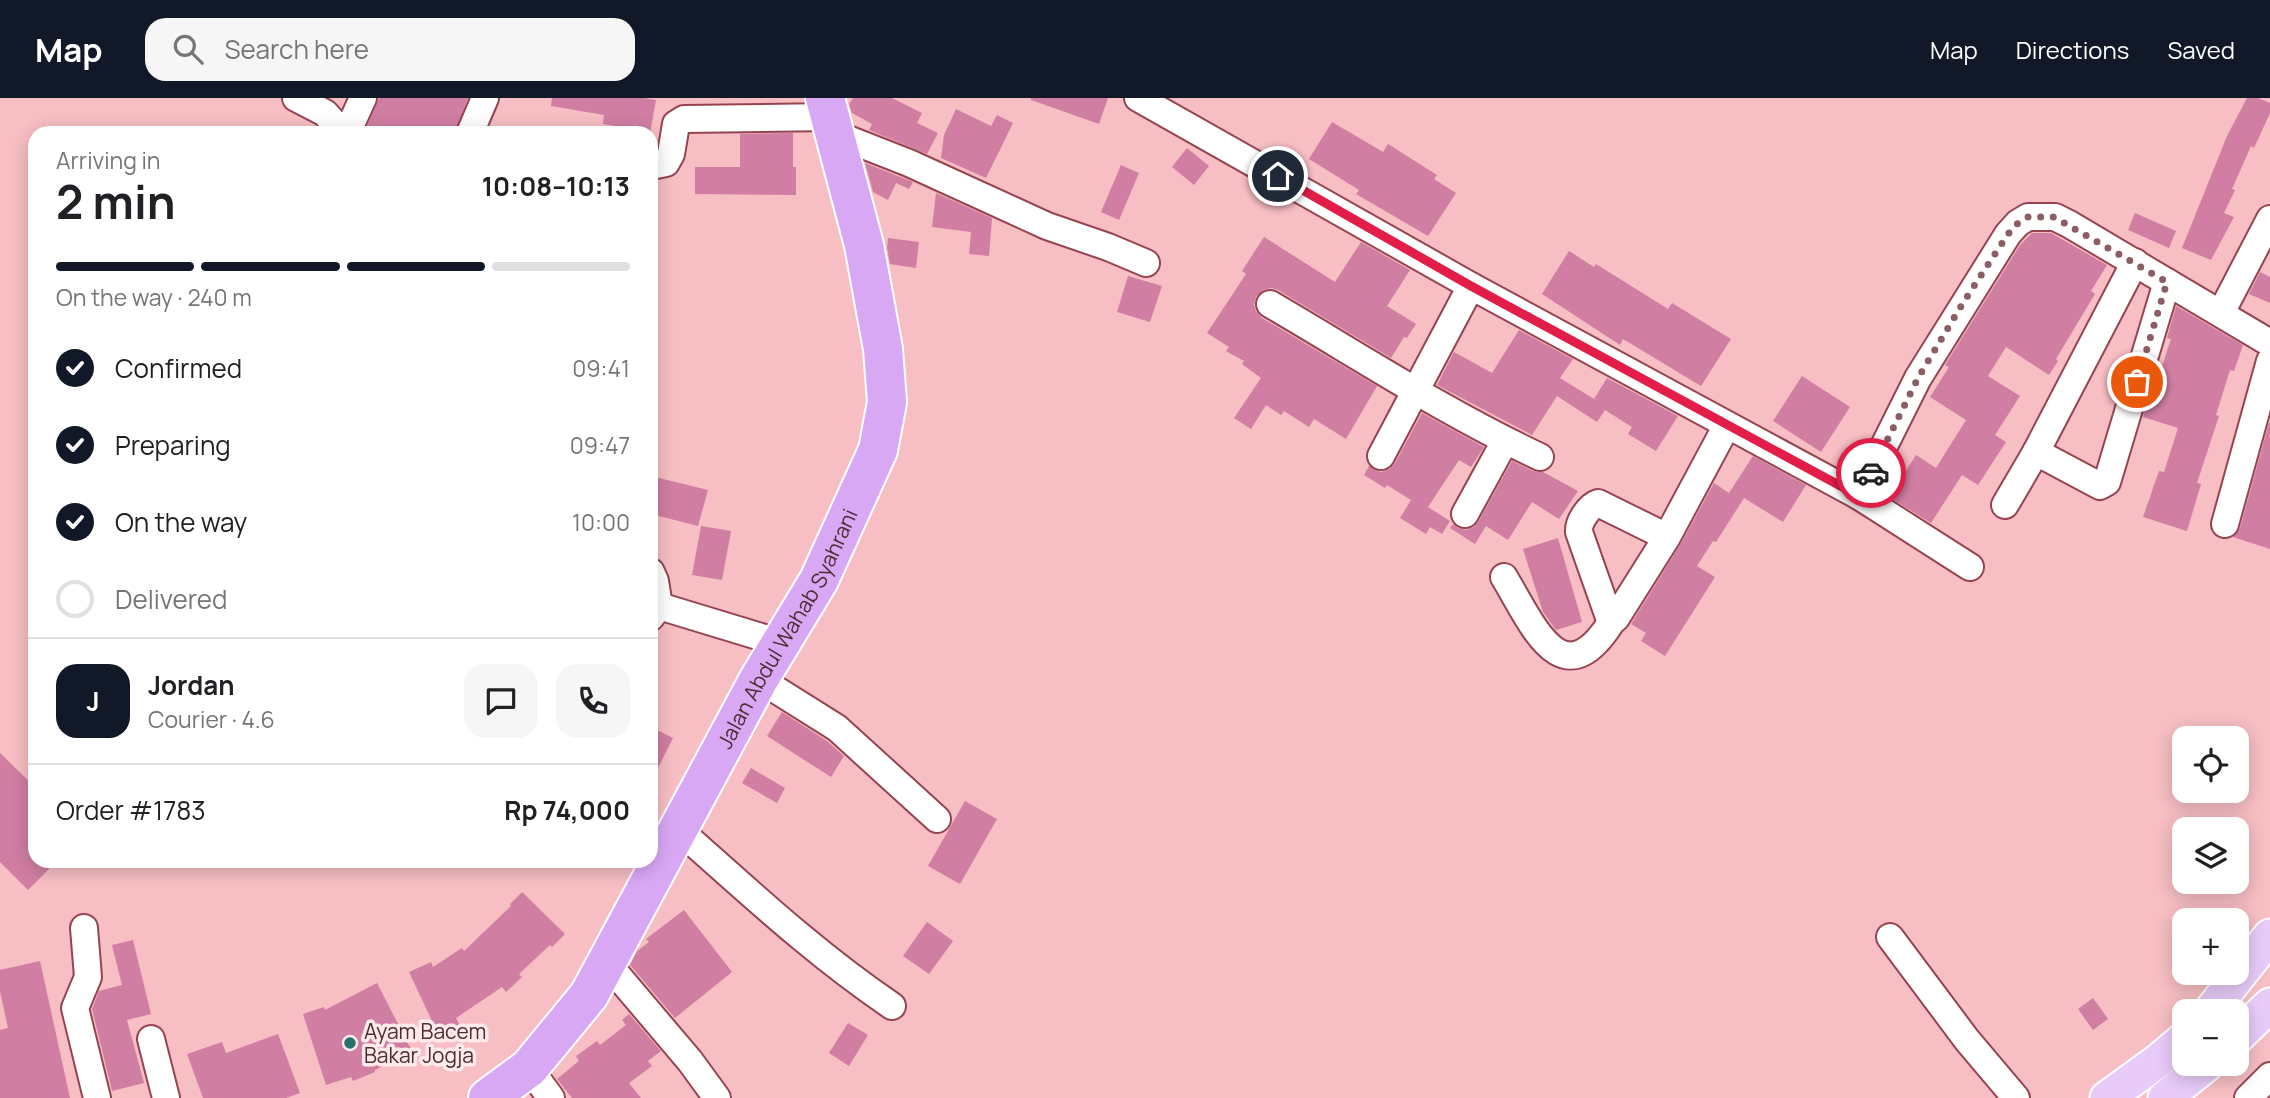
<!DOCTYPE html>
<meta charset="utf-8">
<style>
body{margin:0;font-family:Manrope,sans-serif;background:#f6f6f6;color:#202124;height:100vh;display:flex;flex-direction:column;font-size:26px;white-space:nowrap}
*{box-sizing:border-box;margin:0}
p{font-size:23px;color:#757577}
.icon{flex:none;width:38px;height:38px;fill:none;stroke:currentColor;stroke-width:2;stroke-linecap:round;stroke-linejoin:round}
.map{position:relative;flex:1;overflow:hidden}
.sheet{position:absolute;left:28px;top:28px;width:630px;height:742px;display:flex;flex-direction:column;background:#fff;border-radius:21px;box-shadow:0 4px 18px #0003}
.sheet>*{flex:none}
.controls{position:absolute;left:2172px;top:628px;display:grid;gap:14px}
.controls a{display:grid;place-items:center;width:77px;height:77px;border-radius:14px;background:#fff;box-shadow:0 4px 18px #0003;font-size:35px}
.pin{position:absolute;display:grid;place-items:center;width:60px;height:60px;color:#fff;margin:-30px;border:4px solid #fff;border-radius:50%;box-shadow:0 2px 7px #0007}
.courier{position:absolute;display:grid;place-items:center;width:70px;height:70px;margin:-35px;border:5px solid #e11d48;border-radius:50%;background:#fff;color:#222;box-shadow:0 2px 9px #0007}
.summary em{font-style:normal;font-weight:700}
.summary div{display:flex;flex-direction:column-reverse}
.summary{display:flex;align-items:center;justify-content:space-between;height:119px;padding:0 28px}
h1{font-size:46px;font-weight:700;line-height:52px}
.bar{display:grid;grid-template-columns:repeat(4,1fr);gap:10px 7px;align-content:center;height:84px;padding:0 28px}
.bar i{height:9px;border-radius:5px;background:#e0e0e0}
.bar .current{background:#111827}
.bar p{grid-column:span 4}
.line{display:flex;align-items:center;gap:18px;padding:0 28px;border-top:2px solid #e0e0e0}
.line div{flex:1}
.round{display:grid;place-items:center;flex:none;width:74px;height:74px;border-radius:21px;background:#f6f6f6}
ol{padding:0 28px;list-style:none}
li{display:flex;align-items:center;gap:21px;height:77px}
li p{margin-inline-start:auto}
li .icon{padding:7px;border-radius:50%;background:#111827;color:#fff;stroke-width:4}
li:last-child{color:#757577}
li i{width:38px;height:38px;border:4px solid #e0e0e0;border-radius:50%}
header{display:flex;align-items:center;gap:42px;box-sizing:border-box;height:98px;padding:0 35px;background:#111827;color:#fff}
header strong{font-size:33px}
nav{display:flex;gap:38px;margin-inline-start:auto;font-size:24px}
.search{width:490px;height:63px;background:#f6f6f6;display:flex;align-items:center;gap:18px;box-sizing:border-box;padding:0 24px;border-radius:21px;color:#757577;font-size:26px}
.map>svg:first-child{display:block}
.building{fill:#d07ea2}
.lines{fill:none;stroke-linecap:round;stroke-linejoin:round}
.minor-casing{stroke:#954450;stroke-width:30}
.major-casing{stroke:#fff;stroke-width:37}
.highway-casing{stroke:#fff;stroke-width:42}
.minor{stroke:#fff;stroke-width:26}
.major{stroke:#e8cbf9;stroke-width:33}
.highway{stroke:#d9a8f5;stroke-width:38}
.done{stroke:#8a5e63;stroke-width:7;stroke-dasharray:0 12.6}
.route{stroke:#e11d48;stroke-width:9}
.poi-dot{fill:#27716f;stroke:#feeaeb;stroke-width:2.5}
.labels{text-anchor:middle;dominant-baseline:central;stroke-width:7;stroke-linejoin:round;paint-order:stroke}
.street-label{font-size:21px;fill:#502b30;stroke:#feeaeb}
.poi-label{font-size:21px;fill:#502b30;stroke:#feeaeb;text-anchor:start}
</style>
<header>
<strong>Map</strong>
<div class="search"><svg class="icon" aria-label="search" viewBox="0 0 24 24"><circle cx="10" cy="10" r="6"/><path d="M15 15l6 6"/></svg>Search here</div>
<nav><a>Map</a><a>Directions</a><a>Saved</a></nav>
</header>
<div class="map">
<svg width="2270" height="1000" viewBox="0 0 2270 1000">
<rect width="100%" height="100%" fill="#f7bec3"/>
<!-- building -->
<g class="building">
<polygon points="379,0 468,0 455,35 364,35"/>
<polygon points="552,0 644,0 656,2 650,35 633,35 634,31 603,26 604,17 551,8"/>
<polygon points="853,0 892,0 922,15 917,25 938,35 927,56 869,32 872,26 852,15 849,6"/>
<polygon points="1031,0 1108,0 1099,26 1031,2"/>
<polygon points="2247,0 2258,0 2270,5 2270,15 2254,50 2251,48 2232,91 2235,92 2224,115 2234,119 2211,162 2182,150 2227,38"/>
<polygon points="956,11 991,28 997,17 1013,25 986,80 941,60 944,37"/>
<polygon points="1332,24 1383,54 1388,46 1437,77 1434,81 1456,95 1428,138 1356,96 1359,92 1309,61"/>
<polygon points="793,35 793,69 796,69 796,97 695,96 695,69 740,69 740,36"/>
<polygon points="1187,50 1209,68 1194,87 1172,69"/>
<polygon points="865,65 903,80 913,84 909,91 896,85 888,102 873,94"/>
<polygon points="1121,67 1139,75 1119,122 1101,114"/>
<polygon points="936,95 992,120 989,158 969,156 971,134 932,129"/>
<polygon points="2135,115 2176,133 2169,150 2128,132"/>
<polygon points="2032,135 2051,135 2107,167 2091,193 2095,196 2056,261 2058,263 2049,277 2006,249 1988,278 2020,298 1995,337 2006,344 1978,387 1962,377 1931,425 1889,399 1916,357 1936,370 1966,322 1930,299 1949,269 1945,267 2020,147"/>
<polygon points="1264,139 1335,184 1361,144 1410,172 1387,208 1416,226 1407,240 1404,239 1391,260 1278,192 1271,190 1263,192 1256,199 1254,207 1256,213 1262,220 1377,288 1346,341 1314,321 1309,329 1284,313 1281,317 1266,307 1251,331 1234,320 1261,280 1242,266 1244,263 1226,253 1229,249 1207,235 1246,176 1242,173"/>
<polygon points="888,140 919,144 916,170 890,166 887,150"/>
<polygon points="1569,153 1594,169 1596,166 1668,211 1672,205 1731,241 1701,288 1623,241 1620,247 1542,196"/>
<polygon points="2260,174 2270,179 2270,205 2249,196"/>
<polygon points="1128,178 1162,188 1150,224 1117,214"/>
<polygon points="2176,208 2243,247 2234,273 2230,272 2216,317 2219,318 2197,385 2201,386 2187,433 2143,419 2159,373 2164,374 2178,330 2143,319 2152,289 2155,290 2171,241 2167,240"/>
<polygon points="1519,232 1573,261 1560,280 1594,301 1607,280 1678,318 1656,353 1628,336 1632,329 1605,312 1597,324 1557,298 1532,337 1437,287 1454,254 1492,275"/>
<polygon points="1802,278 1850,309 1821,354 1773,323"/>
<polygon points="1422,315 1484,349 1471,369 1459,362 1428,409 1450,423 1442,436 1430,429 1426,436 1400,420 1411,402 1387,387 1385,390 1364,377 1369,368 1381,374 1390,371 1395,365"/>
<polygon points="2269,325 2270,325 2270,451 2233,439 2240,430"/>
<polygon points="1753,358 1806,387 1783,424 1744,400 1716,444 1713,443 1697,468 1715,479 1665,558 1641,543 1646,535 1631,526 1680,447 1714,385 1729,395"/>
<polygon points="1512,363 1533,373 1543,374 1578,393 1559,421 1532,404 1508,442 1486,428 1475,446 1450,430 1453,426 1458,430 1466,432 1474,429 1478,424"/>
<polygon points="651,378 708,392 698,428 651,416"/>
<polygon points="701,428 731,433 722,482 692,477"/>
<polygon points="1558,440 1582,524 1556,532 1543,514 1523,451"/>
<polygon points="782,614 827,643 844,658 831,679 767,638"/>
<polygon points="651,629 673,640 651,684"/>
<polygon points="0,655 35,689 35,763 57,763 28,792 0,764"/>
<polygon points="751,670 785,690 777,705 742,685"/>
<polygon points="965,703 997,721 960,786 928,768"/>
<polygon points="522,794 565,836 552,849 550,847 519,876 522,879 506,894 502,889 456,920 462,932 441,942 409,874 431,864 433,869 462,850 464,853 511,808 510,806"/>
<polygon points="684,812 732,874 675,920 630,867 637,853 649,844 646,841"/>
<polygon points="927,824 953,843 929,876 903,858"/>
<polygon points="133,842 151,916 127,922 144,985 112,993 92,911 99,893 122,887 112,847"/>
<polygon points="40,863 70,1000 0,1000 0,932 8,930 0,893 0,872"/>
<polygon points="377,885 412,953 375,972 375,974 353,983 351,979 326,987 303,916 324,909 325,912"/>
<polygon points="2093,900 2108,921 2093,932 2078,911"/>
<polygon points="629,916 661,953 648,963 652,968 629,985 641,1000 572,1000 557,981 579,963 576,958 597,943 600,947 626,927 622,922"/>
<polygon points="848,925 868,937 849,968 829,955"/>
<polygon points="278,936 300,995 286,1000 203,1000 187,956 222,944 226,955"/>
</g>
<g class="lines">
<!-- minor casing -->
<g class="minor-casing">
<g id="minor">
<polyline points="296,0 325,15 343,35"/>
<polyline points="1138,0 1471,188 1859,398 1970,469"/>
<polyline points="347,35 363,0"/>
<polyline points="470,35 485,0"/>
<polyline points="835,36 909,65 1047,128 1108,149 1146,165"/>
<polyline points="651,68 666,65 671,56 676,26 684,21 830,19"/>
<polyline points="2135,164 2036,354 2100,388 2107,384 2167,184"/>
<path d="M1270,206C1359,258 1446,315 1540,359"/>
<polyline points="2221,215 2270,121"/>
<polyline points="1381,358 1471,188"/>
<polyline points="1859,398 1918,280 2008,136 2018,125 2028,119 2055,119 2069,126 2270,245"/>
<polyline points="2005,407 2036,354"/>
<polyline points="1465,416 1505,343"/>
<polyline points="2225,426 2270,263"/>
<path d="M1667,439L1598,405C1589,408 1578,424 1579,434L1610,522L1612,523L1616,520L1667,439L1727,327"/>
<polyline points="651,474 655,483 659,508"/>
<path d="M1504,479C1532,525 1562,603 1612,523"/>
<polyline points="651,519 659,508 781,545"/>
<polyline points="759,581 837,630 937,721"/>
<path d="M679,732C748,793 815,856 892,908"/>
<polyline points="84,830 88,879 75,910 97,1000"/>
<polyline points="1890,839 1967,942 2016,1000"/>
<polyline points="607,865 690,963 717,1000"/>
<polyline points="151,941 166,1000"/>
<polyline points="529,970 551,1000"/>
<polyline points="2248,1000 2270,978"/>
</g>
</g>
<!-- major casing -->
<g class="major-casing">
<g id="major">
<polyline points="2210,914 2270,838"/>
<polyline points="2236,940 2270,907"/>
<polyline points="2107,1000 2158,963 2184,941"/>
<polyline points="2165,1000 2207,966"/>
</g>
</g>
<!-- highway casing -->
<g class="highway-casing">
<g id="highway">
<path id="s1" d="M488,1000L529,970L589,897L759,581L819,482L878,352L887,304L883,251L864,147L825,0"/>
</g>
</g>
<!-- minor -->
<use href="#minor" class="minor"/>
<!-- major -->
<use href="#major" class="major"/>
<!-- highway -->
<use href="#highway" class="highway"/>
</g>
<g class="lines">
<!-- done -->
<polyline class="done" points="1871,375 1918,280 1963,205 2008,136 2018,125 2028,119 2054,119 2167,184 2137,284"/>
<!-- route -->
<polyline class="route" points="1278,78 1471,188 1859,398 1871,375"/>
</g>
<!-- markers -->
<circle class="poi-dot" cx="350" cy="945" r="7"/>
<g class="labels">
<!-- street labels -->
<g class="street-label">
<text stroke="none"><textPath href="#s1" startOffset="562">Jalan Abdul Wahab Syahrani</textPath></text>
</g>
<!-- poi labels -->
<g class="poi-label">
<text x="364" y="933">Ayam Bacem<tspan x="364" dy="24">Bakar Jogja</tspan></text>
</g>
</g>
</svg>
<div class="controls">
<a><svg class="icon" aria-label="locate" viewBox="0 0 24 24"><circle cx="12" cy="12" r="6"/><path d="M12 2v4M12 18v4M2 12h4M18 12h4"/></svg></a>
<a><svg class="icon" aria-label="layers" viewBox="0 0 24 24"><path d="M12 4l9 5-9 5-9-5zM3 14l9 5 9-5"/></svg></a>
<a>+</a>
<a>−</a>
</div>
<div class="pin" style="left:2137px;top:284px;background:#ea580c"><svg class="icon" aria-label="bag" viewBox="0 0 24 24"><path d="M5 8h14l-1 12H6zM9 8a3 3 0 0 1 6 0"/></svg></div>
<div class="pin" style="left:1278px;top:78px;background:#1f2937"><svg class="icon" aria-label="home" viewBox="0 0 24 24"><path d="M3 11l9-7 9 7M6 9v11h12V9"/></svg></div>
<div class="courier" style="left:1871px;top:375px"><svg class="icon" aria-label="car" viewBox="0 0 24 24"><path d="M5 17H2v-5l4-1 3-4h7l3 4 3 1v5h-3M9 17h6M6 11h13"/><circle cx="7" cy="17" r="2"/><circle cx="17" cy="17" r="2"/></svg></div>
<section class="sheet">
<div class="summary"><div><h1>2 min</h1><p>Arriving in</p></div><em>10:08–10:13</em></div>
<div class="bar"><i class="current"></i><i class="current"></i><i class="current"></i><i></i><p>On the way · 240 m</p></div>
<ol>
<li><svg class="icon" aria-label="check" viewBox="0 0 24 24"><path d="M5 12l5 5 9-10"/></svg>Confirmed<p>09:41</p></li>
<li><svg class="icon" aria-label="check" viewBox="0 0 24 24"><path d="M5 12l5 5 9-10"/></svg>Preparing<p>09:47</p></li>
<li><svg class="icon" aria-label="check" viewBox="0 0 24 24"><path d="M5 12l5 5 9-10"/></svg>On the way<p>10:00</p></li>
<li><i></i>Delivered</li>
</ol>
<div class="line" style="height:126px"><b class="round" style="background:#111827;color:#fff">J</b><div><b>Jordan</b><p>Courier · 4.6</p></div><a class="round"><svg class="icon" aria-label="chat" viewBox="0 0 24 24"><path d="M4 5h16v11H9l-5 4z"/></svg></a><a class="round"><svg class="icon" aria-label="phone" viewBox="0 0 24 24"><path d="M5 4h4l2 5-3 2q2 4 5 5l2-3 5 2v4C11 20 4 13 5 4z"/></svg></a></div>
<div class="line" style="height:91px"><div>Order #1783</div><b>Rp 74,000</b></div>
</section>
</div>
